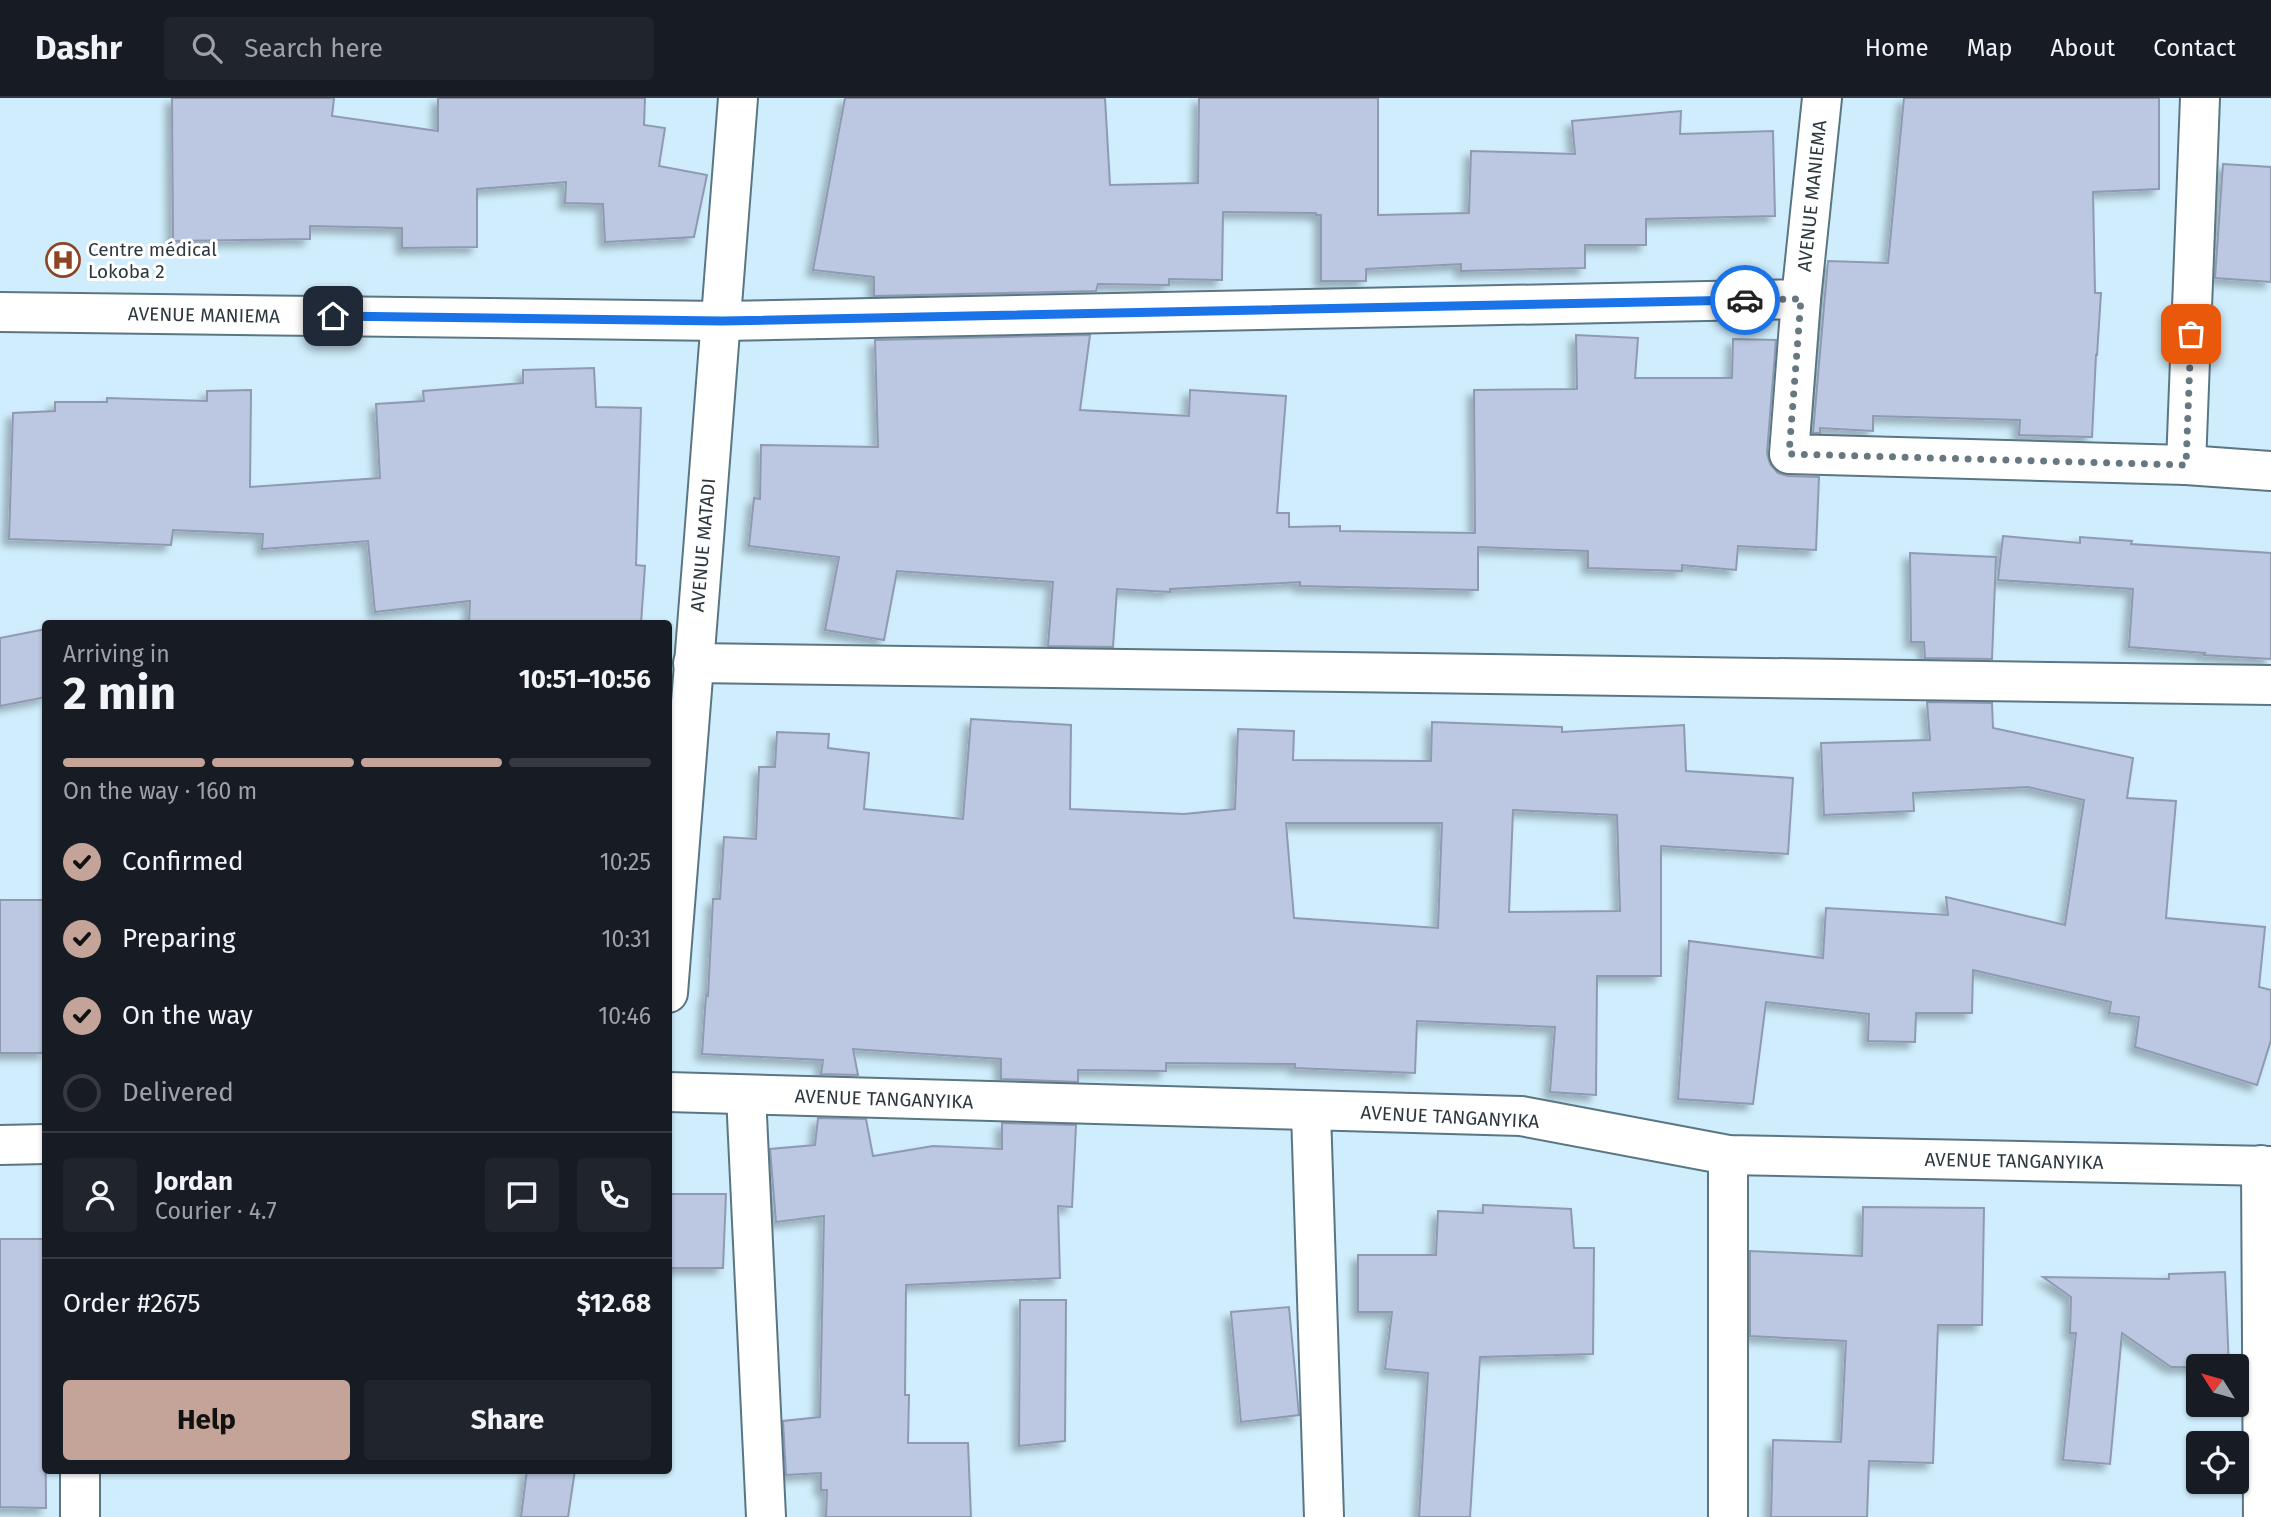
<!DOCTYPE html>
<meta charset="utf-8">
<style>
body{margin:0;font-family:"Fira Sans",sans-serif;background:#20242c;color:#f1f3f6;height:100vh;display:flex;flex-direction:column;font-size:26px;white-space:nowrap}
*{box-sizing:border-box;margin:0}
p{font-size:23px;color:#9ea1a6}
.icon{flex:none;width:38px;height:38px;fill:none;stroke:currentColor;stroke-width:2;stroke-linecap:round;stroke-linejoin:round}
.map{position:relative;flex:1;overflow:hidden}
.panel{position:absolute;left:42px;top:522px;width:630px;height:854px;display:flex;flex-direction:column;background:#171b24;border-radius:7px;box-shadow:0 2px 5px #0004}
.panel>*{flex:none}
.needle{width:46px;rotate:307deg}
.controls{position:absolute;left:2186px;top:1256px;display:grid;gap:14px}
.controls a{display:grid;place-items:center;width:63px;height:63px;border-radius:7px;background:#171b24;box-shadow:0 2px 5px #0004;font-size:35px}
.pin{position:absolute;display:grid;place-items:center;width:60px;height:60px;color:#fff;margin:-30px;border-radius:14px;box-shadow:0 4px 10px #0006}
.courier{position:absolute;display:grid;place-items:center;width:70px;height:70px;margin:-35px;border:5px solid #1a73e8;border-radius:50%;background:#fff;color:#222;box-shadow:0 2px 9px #0007}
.summary em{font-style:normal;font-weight:700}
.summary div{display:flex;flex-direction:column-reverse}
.summary{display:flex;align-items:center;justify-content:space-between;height:119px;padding:0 21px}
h1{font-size:46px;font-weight:700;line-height:52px}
.bar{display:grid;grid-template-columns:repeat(4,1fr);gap:10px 7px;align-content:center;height:84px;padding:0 21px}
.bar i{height:9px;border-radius:5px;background:#363941}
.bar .selected{background:#c4a498}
.bar p{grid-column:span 4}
.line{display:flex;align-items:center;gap:18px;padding:0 21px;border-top:2px solid #363941}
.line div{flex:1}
.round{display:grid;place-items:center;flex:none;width:74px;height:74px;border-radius:7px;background:#20242c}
ol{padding:0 21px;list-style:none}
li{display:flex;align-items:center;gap:21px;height:77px}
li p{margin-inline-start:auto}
li .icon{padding:7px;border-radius:50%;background:#c4a498;color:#111;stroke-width:4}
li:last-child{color:#9ea1a6}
li i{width:38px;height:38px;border:4px solid #363941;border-radius:50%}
.cta{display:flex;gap:14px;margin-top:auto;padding:14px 21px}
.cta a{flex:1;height:80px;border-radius:7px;background:#c4a498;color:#111;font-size:28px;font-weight:700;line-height:80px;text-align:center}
.cta a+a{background:#20242c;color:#f1f3f6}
header{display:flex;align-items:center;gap:42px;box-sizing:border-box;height:98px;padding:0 35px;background:#171b24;border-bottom:2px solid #363941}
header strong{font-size:33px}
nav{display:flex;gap:38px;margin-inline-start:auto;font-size:24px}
.search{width:490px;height:63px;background:#20242c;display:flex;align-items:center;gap:18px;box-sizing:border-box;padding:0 24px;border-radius:7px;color:#9ea1a6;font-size:26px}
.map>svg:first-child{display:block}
.building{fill:#bcc8e1;stroke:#8f9ab2;stroke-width:2;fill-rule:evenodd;filter:url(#shadow)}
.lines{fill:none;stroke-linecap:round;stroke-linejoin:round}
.minor-casing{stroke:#5b7683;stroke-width:42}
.minor{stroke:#fff;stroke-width:38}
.done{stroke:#667881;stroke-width:7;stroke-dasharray:0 12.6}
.route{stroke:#1a73e8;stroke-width:9}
.labels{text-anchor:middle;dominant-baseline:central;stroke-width:6;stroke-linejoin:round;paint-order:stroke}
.street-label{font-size:19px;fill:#2d393f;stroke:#fff}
.poi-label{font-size:19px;fill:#2d393f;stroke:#fff;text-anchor:start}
</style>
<header>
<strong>Dashr</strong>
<div class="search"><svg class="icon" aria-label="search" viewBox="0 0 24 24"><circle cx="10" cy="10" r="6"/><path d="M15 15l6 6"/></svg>Search here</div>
<nav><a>Home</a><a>Map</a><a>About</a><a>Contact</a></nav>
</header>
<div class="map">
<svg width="2271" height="1419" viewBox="0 0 2271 1419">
<defs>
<filter id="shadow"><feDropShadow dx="-6" dy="6" stdDeviation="3.5" flood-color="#0004"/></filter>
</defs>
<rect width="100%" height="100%" fill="#cfedfc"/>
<!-- building -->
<g class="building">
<polygon points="172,0 334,0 332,18 438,33 438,0 645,0 644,27 665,30 659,68 707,77 694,139 605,144 603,106 565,105 566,84 477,91 477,149 402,150 402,130 310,128 310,141 173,143"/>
<polygon points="845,0 1105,0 1110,87 1198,85 1199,0 1378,0 1378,117 1469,115 1471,53 1575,56 1572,23 1681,13 1680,36 1773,33 1775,118 1646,121 1646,147 1585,147 1585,170 1461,173 1461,166 1366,171 1366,183 1321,183 1321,117 1316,117 1316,115 1223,114 1222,182 1169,181 1169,187 1098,186 1096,193 874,198 874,179 813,172"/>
<polygon points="1904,0 2159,0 2159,91 2093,94 2095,195 2101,195 2097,257 2096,257 2092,339 2019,337 2020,322 1873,318 1873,333 1820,330 1820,335 1813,335 1828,163 1888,165"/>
<polygon points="2223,66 2271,69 2271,184 2215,180"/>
<polygon points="1090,237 1080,312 1189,318 1190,292 1286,298 1277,415 1289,415 1289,429 1340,428 1340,433 1475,435 1474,292 1577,291 1576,237 1638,240 1635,280 1732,280 1733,241 1776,242 1767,355 1770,366 1778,375 1788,378 1819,379 1816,452 1738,448 1736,472 1682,467 1682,473 1588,470 1588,453 1478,449 1478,492 1300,488 1300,484 1170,491 1170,494 1117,491 1113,549 1048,548 1053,484 897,473 884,542 825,532 839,459 749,448 754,400 760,401 761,347 878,349 875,242"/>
<polygon points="594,270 596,309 641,310 636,467 645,468 641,525 469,525 470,503 375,514 368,443 262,451 263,436 173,432 171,447 9,441 13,315 55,313 55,304 107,304 107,300 207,303 207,293 251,292 250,389 380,380 376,306 424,303 423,293 523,285 523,272"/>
<polygon points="2003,438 2080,445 2080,439 2132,443 2131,446 2271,455 2271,561 2204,557 2205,555 2129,549 2133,491 1998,482"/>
<polygon points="1910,455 1996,459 1992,561 1925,560 1924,544 1911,544"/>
<polygon points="46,531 46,599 0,608 0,540"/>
<polygon points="1927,604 1992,605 1993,630 2133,660 2127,700 2176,703 2166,820 2265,829 2259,889 2271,892 2271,942 2257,987 2135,949 2139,919 2109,915 2111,904 1973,872 1972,915 1916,915 1915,944 1868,943 1869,916 1766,904 1753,1006 1678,1001 1689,843 1823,860 1826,810 1948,817 1946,799 2065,827 2084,702 2028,689 1913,695 1914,713 1824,717 1821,645 1930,642"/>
<path d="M971,621L1071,627L1070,711L1184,716L1235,711L1238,631L1294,633L1293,662L1431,663L1432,624L1562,629V634L1684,627L1686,673L1793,680L1788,756L1661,748V878H1597L1596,997L1550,994L1555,929L1417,923L1415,975L1295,970V966L1166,965V973L1078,972V984L1001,981V961L853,951L858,977L821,976L823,962L702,956L706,897L708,898L713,801H720L724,739L756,741L759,669H775L777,634L829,636L828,650L869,655L864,711L963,721ZM1513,712L1617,717L1620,813L1509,814ZM1286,725H1442L1438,830L1294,820Z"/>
<rect x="0" y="802" width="46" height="153"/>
<polygon points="818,1020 866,1021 873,1058 933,1048 1002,1051 1002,1025 1076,1027 1072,1109 1058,1108 1060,1180 906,1187 905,1297 909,1297 908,1345 968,1345 971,1419 826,1419 827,1392 821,1392 821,1375 786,1377 783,1323 820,1319 824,1118 776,1124 770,1051 815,1047"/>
<polygon points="668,1096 726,1096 723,1170 668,1170"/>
<polygon points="1483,1107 1571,1111 1574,1150 1594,1150 1593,1256 1480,1259 1470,1419 1419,1419 1428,1275 1385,1271 1392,1214 1358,1214 1358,1157 1436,1157 1438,1113 1483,1115"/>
<polygon points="1863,1109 1984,1110 1982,1227 1938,1227 1933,1365 1869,1363 1867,1419 1771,1419 1773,1342 1841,1344 1846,1243 1750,1238 1750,1153 1862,1158"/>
<polygon points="0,1141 44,1141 46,1410 0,1409"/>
<polygon points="2225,1174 2229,1269 2171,1269 2122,1235 2110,1366 2063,1362 2076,1235 2070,1235 2071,1199 2043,1179 2169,1181 2169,1176"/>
<polygon points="1020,1202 1066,1202 1065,1343 1019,1348"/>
<polygon points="1289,1209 1299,1317 1241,1324 1231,1214"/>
<polygon points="527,1372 575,1372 568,1419 521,1419"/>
</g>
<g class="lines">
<!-- minor casing -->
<g class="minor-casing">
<g id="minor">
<polyline points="1801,201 1789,356 2186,367 2271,373"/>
<polyline points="0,214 722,223 1801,201 1822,0"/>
<polyline points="2186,367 2200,0"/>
<polyline points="693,565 2271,587"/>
<path d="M668,895C690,596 717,299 738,0"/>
<polyline points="668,994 1521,1018 1728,1057 2271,1068"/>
<polyline points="746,997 766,1419"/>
<polyline points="1311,1014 1324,1419"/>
<polyline points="0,1047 46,1046"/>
<polyline points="1728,1057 1728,1419"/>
<polyline points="2261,1067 2263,1419"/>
<polyline points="80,1419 80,1372"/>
</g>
</g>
<!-- minor -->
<use href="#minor" class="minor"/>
</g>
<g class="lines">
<!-- done -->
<polyline class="done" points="1745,202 1801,201 1789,356 2186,367 2191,236"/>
<!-- route -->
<polyline class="route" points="333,218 722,223 1745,202"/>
</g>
<!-- icons -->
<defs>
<g id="hospital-ring" transform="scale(1.75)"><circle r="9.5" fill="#fff" stroke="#8c4425" stroke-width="1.5"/><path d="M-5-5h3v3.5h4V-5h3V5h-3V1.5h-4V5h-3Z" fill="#8c4425"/></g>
</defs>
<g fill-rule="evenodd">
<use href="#hospital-ring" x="63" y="162"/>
</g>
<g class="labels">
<!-- street labels -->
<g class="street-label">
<text transform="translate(1812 98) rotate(-84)">AVENUE MANIEMA</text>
<text transform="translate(204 217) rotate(1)">AVENUE MANIEMA</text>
<text transform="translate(703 447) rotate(-85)">AVENUE MATADI</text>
<text transform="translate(884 1001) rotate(2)">AVENUE TANGANYIKA</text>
<text transform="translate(1450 1019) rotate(3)">AVENUE TANGANYIKA</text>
<text transform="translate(2014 1063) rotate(1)">AVENUE TANGANYIKA</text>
</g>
<!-- poi labels -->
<g class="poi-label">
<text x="88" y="151">Centre médical<tspan x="88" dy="22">Lokoba 2</tspan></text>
</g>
</g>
</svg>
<div class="controls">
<a><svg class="needle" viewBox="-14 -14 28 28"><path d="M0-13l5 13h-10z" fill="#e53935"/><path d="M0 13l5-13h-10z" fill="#9ea1a6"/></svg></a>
<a><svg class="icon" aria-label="locate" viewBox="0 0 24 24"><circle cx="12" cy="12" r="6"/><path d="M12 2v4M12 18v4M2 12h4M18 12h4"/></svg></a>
</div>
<div class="pin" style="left:2191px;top:236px;background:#ea580c"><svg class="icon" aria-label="bag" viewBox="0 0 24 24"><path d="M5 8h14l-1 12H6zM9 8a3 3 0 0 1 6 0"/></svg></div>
<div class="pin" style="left:333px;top:218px;background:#1f2937"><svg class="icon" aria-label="home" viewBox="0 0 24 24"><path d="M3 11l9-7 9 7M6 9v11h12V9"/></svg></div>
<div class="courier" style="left:1745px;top:202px"><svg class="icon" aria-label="car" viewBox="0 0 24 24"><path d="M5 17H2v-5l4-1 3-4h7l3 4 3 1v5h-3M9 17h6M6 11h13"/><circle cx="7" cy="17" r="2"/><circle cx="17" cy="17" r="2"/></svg></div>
<section class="panel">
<div class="summary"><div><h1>2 min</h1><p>Arriving in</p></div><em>10:51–10:56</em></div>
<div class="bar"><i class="selected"></i><i class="selected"></i><i class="selected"></i><i></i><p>On the way · 160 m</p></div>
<ol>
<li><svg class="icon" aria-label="check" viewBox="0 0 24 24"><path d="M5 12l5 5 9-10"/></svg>Confirmed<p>10:25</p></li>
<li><svg class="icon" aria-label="check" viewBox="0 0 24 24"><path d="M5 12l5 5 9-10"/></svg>Preparing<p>10:31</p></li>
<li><svg class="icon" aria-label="check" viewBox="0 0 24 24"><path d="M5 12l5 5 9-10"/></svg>On the way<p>10:46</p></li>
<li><i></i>Delivered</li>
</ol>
<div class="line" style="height:126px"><a class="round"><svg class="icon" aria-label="person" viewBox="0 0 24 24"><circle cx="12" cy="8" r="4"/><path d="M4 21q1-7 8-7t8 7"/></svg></a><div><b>Jordan</b><p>Courier · 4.7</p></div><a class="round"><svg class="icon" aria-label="chat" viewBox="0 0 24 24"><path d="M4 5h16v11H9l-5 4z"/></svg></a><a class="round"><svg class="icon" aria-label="phone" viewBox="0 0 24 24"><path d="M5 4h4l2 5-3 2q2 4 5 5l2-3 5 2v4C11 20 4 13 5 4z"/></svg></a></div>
<div class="line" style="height:91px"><div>Order #2675</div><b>$12.68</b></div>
<div class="cta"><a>Help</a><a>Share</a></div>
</section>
</div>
